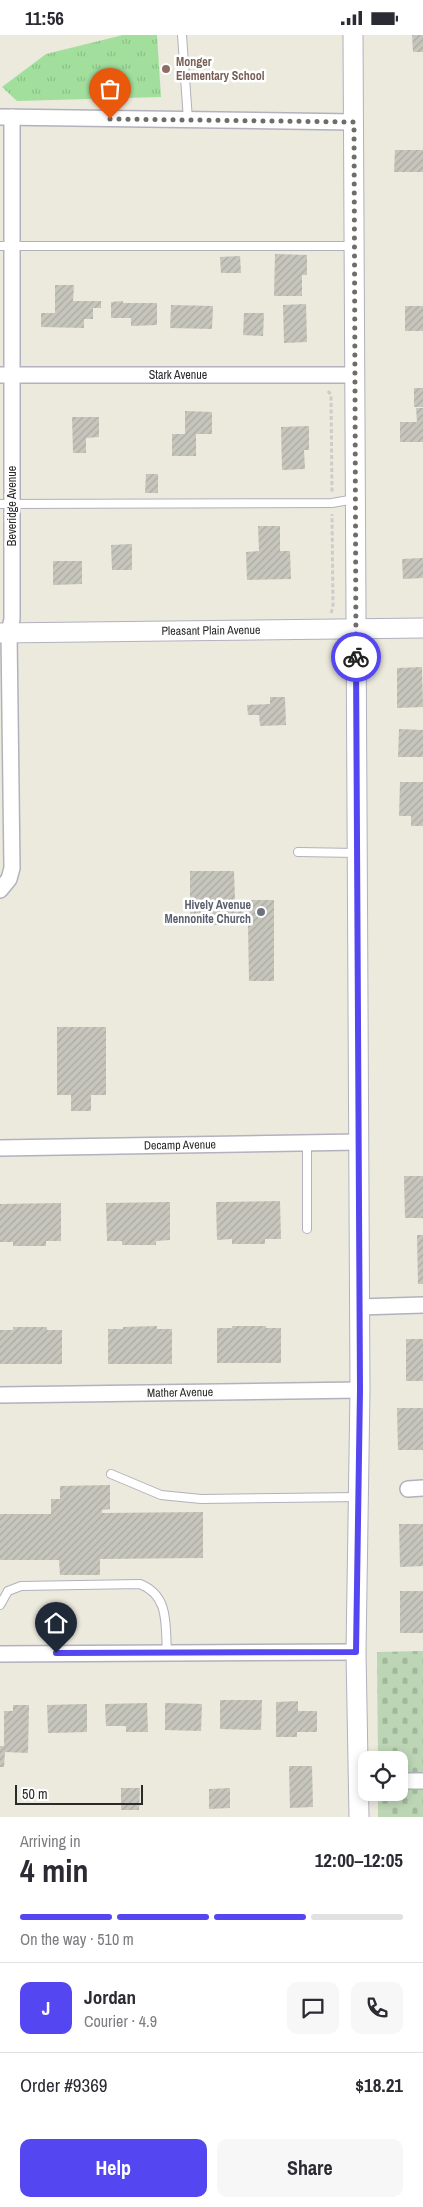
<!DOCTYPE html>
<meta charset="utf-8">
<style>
body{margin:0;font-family:"Archivo Narrow",sans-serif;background:#f7f7f7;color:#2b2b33;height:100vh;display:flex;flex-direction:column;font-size:19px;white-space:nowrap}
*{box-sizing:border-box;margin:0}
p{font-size:16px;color:#7c7c81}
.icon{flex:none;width:28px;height:28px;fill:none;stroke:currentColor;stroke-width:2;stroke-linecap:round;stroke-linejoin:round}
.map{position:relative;height:1782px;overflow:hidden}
.sheet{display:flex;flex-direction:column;background:#fff;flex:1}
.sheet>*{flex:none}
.fabs{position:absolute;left:358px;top:1716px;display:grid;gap:10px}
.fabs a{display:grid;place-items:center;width:50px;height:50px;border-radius:10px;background:#fff;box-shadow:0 2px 8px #0003;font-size:25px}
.scale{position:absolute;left:15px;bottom:12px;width:128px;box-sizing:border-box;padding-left:5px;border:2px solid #2a2a2a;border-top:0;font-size:14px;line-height:18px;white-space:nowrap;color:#2a2a2a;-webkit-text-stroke:4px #fff;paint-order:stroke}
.pin{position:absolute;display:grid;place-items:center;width:42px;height:42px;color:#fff;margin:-51px -21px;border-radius:50% 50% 50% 0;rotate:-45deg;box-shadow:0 0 5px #0007}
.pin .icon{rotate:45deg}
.courier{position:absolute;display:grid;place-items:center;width:50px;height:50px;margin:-25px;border:4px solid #5446f0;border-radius:50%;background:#fff;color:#222;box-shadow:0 1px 6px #0007}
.summary em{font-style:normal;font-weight:700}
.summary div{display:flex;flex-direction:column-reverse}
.summary{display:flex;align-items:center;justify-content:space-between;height:85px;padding:0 20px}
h1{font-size:32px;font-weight:700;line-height:38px}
.bar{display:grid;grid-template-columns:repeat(4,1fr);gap:8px 5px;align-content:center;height:60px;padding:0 20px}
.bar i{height:6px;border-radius:4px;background:#e1e1e2}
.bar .current{background:#5446f0}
.bar p{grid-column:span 4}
.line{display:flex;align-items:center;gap:12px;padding:0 20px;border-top:1px solid #e1e1e2}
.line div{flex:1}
.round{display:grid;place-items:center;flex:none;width:52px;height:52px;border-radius:10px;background:#f7f7f7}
.cta{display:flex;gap:10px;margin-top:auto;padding:10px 20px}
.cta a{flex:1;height:58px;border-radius:10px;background:#5446f0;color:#fff;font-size:20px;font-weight:700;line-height:58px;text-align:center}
.cta a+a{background:#f7f7f7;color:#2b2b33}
.status{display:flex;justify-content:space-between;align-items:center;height:35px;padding:0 25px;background:#fff;direction:ltr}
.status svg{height:14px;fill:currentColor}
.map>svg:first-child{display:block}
.grass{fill:url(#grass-tufts)}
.cemetery{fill:url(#cemetery-stones)}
.building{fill:url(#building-hatch)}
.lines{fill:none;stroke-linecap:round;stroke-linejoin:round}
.service-casing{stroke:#b2b1bd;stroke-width:10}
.minor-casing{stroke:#b2b1bd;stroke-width:18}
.tertiary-casing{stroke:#b2b1bd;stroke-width:21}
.path{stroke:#ccc;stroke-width:3;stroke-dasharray:4 2.5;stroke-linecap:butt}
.service{stroke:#fff;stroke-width:8}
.minor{stroke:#fff;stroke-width:15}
.tertiary{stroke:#fff;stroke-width:19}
.done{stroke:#6e6d69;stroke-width:5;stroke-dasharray:0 9}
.route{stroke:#5446f0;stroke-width:6}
.education-dot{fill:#8d6e63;stroke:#fff;stroke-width:2}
.worship-dot{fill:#6b7280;stroke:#fff;stroke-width:2}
.labels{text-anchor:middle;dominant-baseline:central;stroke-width:5;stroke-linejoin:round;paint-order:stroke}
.education-label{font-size:12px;font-weight:bold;fill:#785e54;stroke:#fff;text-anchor:start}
.street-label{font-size:12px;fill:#2a2a2a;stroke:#fff}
.worship-label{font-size:12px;font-weight:bold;fill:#5b616d;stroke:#fff;text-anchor:end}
</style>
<div class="status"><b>11:56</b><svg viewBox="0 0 49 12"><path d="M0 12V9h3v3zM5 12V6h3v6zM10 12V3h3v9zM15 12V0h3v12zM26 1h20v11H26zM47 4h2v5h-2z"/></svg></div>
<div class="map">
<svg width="423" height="1782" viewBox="0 0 423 1782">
<defs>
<pattern id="grass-tufts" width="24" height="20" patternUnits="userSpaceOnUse" patternTransform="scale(1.25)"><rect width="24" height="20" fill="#a2df9d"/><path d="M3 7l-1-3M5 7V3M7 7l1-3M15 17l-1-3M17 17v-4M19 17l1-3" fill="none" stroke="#8cc087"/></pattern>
<pattern id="cemetery-stones" width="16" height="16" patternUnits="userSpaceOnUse" patternTransform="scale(1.25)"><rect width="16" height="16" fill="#bcd5b5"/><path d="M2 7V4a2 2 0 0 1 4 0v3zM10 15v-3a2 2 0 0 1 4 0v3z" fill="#a2b79c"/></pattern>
<pattern id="building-hatch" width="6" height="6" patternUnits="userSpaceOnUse" patternTransform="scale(1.25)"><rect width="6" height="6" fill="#c7c6bd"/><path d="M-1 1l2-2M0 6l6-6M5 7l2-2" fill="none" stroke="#abaaa3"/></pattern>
</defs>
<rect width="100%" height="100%" fill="#ece9dd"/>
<!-- grass -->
<polygon class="grass" points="123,0 157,0 161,62 17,66 2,52 46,19"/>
<!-- cemetery -->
<polygon class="cemetery" points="423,1616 423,1782 378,1782 378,1758 399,1758 399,1725 378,1725 377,1617"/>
<!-- building -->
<g class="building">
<polygon points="412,0 423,0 423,17 413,17"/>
<polygon points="395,115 423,115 423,137 394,137"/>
<polygon points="275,219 307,220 307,240 302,240 302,261 274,261"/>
<polygon points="240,221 241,238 221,238 220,222"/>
<polygon points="55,250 74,250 73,266 101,266 101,273 93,273 93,284 84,284 84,293 41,292 41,278 55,278"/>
<polygon points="123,266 123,268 157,268 157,290 131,291 131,283 111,283 111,267"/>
<polygon points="306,269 307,307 284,308 283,270"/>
<polygon points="171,270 213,271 212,294 170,293"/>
<rect x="405" y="271" width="18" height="25"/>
<polygon points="244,278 264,278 263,301 243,300"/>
<rect x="414" y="353" width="9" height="19"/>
<polygon points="416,373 423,373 423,407 400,407 400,387 417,387"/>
<polygon points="185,376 212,377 212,399 196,399 196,421 172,421 172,399 185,399"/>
<polygon points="72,382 99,382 99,402 86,403 86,418 73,418"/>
<polygon points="309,391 309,415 304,415 305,434 282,435 281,392"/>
<polygon points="146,439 158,439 158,458 145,458"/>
<polygon points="258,491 280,491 280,516 290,516 291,544 247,545 246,517 259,516"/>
<polygon points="132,509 132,535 112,535 111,510"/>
<polygon points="423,523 423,543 403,544 402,524"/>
<polygon points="53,526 82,526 82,549 53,550"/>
<polygon points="422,632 423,672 397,673 397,633"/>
<polygon points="270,662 285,662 286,690 260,691 259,680 248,680 247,670 270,669"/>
<polygon points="399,694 423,695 423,722 398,722"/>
<polygon points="400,747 423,747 423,791 411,791 411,781 399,781"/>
<polygon points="190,836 234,836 235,865 274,865 274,946 249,946 248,890 190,890"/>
<polygon points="57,992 106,992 106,1060 91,1060 91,1076 71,1076 71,1060 57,1060"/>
<polygon points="404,1141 423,1141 423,1183 405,1183"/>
<polygon points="280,1166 281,1204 265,1204 265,1209 232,1209 232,1204 217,1205 216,1167"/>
<polygon points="170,1167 170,1205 156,1206 156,1210 122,1210 122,1206 107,1206 106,1168"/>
<polygon points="61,1168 61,1206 46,1206 46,1211 13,1211 13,1207 0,1207 0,1169"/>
<polygon points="417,1200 423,1200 423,1249 418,1249"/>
<polygon points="157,1291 157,1294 172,1294 172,1329 108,1329 108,1294 123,1294 123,1292"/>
<polygon points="232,1291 266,1291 266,1293 281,1293 281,1328 217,1328 217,1293 232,1293"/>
<polygon points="13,1292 47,1292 47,1295 62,1295 62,1329 0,1329 0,1295 13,1295"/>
<rect x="406" y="1304" width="17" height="42"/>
<polygon points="397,1373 423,1373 423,1415 398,1415"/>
<polygon points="110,1450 110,1474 102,1475 102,1478 203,1477 203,1523 100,1524 100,1540 60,1540 59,1525 0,1525 0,1479 51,1479 51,1464 60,1464 60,1451"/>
<polygon points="399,1489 423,1489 423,1531 400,1532"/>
<rect x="400" y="1556" width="23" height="42"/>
<polygon points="220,1665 262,1665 261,1695 220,1694"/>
<polygon points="298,1666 298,1676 317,1676 317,1697 297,1697 297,1702 276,1702 276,1667"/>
<polygon points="147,1668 148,1697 126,1697 126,1691 106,1691 105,1669"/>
<polygon points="165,1668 202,1669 201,1696 165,1695"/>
<polygon points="87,1669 87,1697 48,1698 47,1670"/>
<polygon points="13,1670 29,1670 28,1718 5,1717 4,1732 0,1732 0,1711 4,1711 4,1676 13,1676"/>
<polygon points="289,1731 312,1731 313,1772 290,1773"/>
<polygon points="121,1753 140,1753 139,1775 121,1775"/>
<polygon points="230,1753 230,1773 209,1774 209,1754"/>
</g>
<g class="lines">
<!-- service casing -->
<g class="service-casing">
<g id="service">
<polyline points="182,0 188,85"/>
<polyline points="0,211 353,211"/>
<polyline points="0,469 332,468 355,464"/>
<polyline points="298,817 357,818"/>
<polyline points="307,1108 307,1194"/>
<polyline points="111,1439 161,1460 201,1464 359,1462"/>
<path d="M0,1570L8,1556L21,1551L140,1549C170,1561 165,1590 167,1617"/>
</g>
</g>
<!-- minor casing -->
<g class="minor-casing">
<g id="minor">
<polyline points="0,82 354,87"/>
<path id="s1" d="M0,340H355"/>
<polyline points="0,855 9,844 12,833 9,598 12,584 12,82"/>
<path id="s2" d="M0,1113L359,1107"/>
<polyline points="360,1272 423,1270"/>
<path id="s3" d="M0,1360L360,1355"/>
<polyline points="408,1454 423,1453"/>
<polyline points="0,1619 356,1617"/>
<polyline points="399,1746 423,1746"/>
</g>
</g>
<!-- tertiary casing -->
<g class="tertiary-casing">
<g id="tertiary">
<polyline points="353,0 360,1355 356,1617 359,1782"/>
<path id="s4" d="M0,598L423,593"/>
</g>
</g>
<!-- path -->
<g class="path">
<polyline points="328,356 331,360 332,458"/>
<polyline points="331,578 333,572 332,479"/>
</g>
<!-- service -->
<use href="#service" class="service"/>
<!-- minor -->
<use href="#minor" class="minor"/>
<!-- tertiary -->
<use href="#tertiary" class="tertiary"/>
</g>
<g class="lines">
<!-- done -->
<polyline class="done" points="110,84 354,87 356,622"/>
<!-- route -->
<polyline class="route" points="56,1618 356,1617 360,1355 356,622"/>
</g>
<!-- markers -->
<circle class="education-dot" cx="166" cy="34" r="5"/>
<circle class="worship-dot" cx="261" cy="877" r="5"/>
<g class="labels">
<!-- education labels -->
<g class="education-label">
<text x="176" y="27">Monger<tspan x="176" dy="14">Elementary School</tspan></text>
</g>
<!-- street labels -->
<g class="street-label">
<text stroke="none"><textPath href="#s1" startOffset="178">Stark Avenue</textPath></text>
<text transform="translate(12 471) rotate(-90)">Beveridge Avenue</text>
<text stroke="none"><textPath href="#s4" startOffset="211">Pleasant Plain Avenue</textPath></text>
<text stroke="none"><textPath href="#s2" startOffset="180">Decamp Avenue</textPath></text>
<text stroke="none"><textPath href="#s3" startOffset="180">Mather Avenue</textPath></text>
</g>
<!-- worship labels -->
<g class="worship-label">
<text x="251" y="870">Hively Avenue<tspan x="251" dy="14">Mennonite Church</tspan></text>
</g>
</g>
</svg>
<div class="fabs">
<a><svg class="icon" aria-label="locate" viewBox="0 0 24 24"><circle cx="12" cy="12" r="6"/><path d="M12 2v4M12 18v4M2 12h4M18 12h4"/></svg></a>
</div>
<div class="scale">50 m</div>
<div class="pin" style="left:110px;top:84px;background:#ea580c"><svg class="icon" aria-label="bag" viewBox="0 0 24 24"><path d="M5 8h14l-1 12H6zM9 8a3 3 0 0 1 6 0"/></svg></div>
<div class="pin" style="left:56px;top:1618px;background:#1f2937"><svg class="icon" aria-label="home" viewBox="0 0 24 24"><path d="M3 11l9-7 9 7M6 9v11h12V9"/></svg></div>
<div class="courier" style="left:356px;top:622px"><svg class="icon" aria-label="bike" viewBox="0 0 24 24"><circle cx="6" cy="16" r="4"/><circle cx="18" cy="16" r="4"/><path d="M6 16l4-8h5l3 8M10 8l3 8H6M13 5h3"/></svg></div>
</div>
<section class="sheet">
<div class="summary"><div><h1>4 min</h1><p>Arriving in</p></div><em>12:00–12:05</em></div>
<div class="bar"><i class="current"></i><i class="current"></i><i class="current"></i><i></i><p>On the way · 510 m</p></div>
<div class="line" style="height:90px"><b class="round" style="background:#5446f0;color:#fff">J</b><div><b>Jordan</b><p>Courier · 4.9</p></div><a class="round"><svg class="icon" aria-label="chat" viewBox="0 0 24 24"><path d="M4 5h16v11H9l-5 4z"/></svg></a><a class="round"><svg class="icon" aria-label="phone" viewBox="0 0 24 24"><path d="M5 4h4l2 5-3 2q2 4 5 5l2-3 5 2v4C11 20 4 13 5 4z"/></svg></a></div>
<div class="line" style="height:65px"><div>Order #9369</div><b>$18.21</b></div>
<div class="cta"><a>Help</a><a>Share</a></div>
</section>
